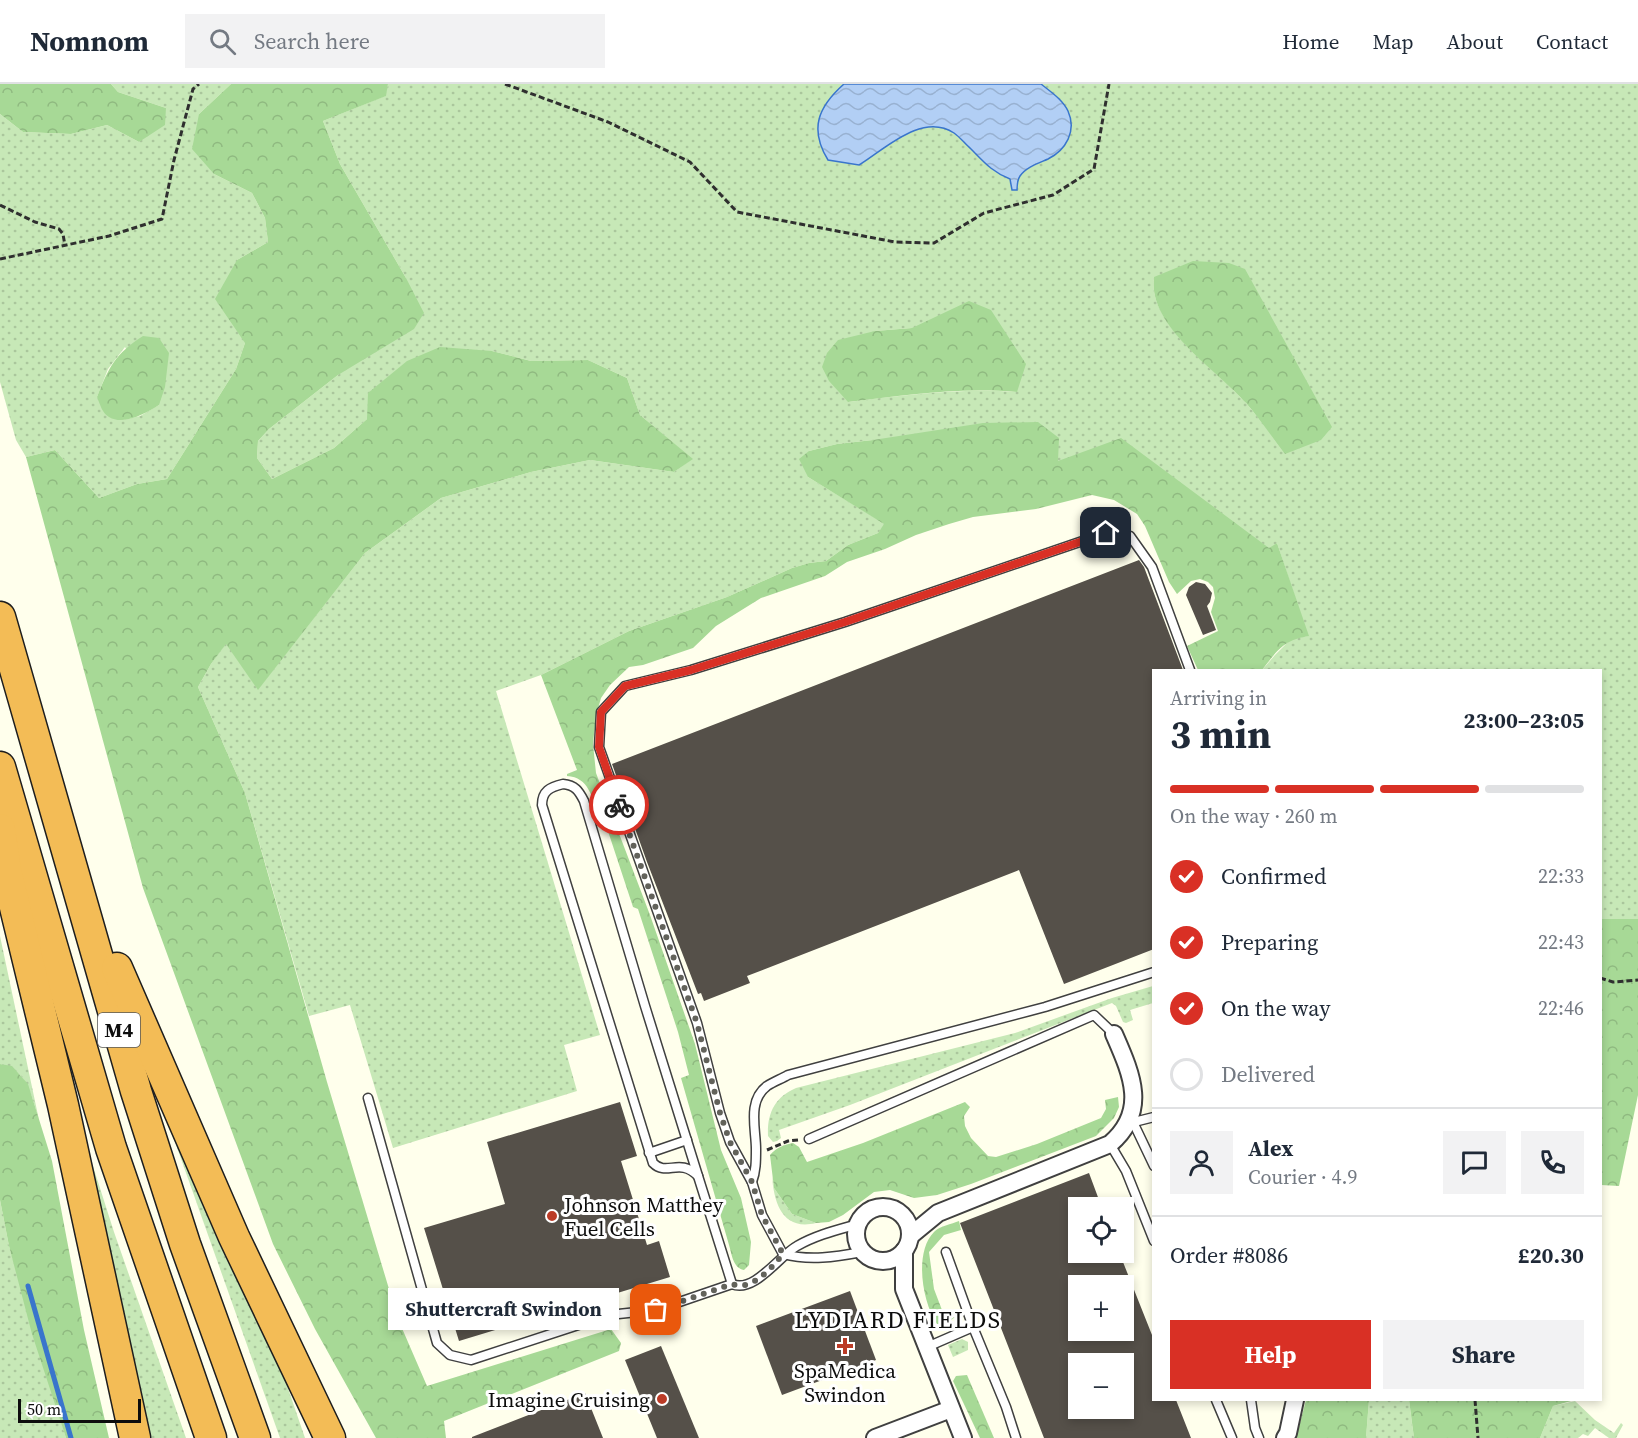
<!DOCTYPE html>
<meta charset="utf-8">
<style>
body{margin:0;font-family:"Source Serif 4",serif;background:#f2f2f3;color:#1f2937;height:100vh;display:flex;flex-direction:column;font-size:22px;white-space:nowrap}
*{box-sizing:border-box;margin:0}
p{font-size:20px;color:#747a83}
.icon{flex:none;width:33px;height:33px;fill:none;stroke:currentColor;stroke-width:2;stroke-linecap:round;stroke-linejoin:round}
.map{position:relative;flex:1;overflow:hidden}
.details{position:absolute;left:1152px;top:585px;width:450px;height:732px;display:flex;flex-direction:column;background:#fff;border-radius:0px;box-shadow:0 3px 9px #0003}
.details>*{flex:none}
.fabs{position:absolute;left:1068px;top:1113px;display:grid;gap:12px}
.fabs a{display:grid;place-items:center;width:66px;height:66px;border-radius:0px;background:#fff;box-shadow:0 3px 9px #0003;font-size:30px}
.scale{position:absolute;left:18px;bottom:15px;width:123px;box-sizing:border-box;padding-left:6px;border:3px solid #0d0d0d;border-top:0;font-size:16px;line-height:21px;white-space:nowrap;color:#0d0d0d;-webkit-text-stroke:4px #fff;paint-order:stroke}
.pin{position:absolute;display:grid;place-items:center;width:51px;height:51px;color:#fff;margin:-26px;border-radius:12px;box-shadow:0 3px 9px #0006}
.courier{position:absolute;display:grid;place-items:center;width:60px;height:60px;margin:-30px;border:4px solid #d93025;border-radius:50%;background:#fff;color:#222;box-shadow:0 2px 8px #0007}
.bubble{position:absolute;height:42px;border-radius:0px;background:#fff;box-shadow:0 3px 9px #0003;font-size:20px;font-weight:700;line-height:42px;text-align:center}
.head em{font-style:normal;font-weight:700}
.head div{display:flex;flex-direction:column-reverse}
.head{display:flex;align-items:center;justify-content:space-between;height:102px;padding:0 18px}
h1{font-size:39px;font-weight:700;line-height:45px}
.bar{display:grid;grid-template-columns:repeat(4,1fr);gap:9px 6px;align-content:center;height:72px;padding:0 18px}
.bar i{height:8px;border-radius:4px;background:#e0e1e3}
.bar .current{background:#d93025}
.bar p{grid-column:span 4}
.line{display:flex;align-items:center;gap:15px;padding:0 18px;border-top:2px solid #e0e1e3}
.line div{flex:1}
.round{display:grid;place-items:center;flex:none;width:63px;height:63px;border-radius:0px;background:#f2f2f3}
ol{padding:0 18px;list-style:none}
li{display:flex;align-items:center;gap:18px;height:66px}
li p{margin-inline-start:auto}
li .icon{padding:6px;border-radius:50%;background:#d93025;color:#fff;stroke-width:4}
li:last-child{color:#747a83}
li i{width:33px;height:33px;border:3px solid #e0e1e3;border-radius:50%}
.action{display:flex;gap:12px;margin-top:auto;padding:12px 18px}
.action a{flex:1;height:69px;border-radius:0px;background:#d93025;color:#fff;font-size:24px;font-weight:700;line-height:69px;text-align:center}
.action a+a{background:#f2f2f3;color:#1f2937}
header{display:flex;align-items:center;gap:36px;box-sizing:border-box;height:84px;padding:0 30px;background:#fff;border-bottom:2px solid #e0e1e3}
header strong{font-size:28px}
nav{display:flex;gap:33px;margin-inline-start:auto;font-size:21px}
.search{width:420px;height:54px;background:#f2f2f3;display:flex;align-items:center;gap:15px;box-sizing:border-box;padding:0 21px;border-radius:0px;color:#747a83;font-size:22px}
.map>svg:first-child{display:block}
.grass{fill:url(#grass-dots);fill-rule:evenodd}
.forest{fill:url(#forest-crowns)}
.water{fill:url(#water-waves);stroke:#3975cc;stroke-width:1.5}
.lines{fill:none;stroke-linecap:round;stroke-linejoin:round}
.stream{stroke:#3975cc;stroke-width:5}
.building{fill:#555049;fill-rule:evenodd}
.service-casing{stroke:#404040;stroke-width:11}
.minor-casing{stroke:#404040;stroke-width:20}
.motorway-casing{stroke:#1e1e1e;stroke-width:33}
.path{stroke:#2f2f2f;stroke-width:3;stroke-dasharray:6 3;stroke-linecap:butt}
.service{stroke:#fff;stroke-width:8}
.minor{stroke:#fff;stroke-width:16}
.motorway{stroke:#f3bc56;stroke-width:30}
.done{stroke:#62625b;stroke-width:6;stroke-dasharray:0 10.8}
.route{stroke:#d93025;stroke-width:8}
.poi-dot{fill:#bb3b26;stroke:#fff;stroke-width:2}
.labels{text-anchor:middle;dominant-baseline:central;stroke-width:6;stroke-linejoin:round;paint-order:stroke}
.shield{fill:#fff;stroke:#565656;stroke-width:1.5}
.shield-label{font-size:20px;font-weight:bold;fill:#0d0d0d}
.poi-label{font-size:21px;fill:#0d0d0d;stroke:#fff;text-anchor:start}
.quarter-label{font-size:24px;letter-spacing:1.5px;fill:#0d0d0d;stroke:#fff}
</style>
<header>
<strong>Nomnom</strong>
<div class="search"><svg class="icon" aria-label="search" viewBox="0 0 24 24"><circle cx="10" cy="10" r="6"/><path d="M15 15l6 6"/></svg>Search here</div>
<nav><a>Home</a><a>Map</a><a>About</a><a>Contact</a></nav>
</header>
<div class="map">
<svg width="1638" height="1354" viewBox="0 0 1638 1354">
<defs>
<pattern id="grass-dots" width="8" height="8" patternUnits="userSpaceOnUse" patternTransform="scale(1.5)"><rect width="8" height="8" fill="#c7e8b7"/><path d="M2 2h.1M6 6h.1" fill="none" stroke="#aac69c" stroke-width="1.8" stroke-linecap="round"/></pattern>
<pattern id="forest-crowns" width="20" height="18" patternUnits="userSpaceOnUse" patternTransform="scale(1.5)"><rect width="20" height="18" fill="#a7d996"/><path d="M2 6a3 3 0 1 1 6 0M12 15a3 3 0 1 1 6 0" fill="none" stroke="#8fb980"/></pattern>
<pattern id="water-waves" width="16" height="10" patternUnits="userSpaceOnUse" patternTransform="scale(1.5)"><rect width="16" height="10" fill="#b2cff5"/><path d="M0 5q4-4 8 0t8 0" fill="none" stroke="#98b1d1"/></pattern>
</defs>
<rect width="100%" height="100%" fill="#ffffec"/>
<!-- grass -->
<g class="grass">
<path d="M111,0H231L199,30L214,90L252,109L265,134L268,158L237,176L245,259L236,285L167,395L137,400L99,414L55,366L26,373L16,356L0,298V30L23,48L71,50L107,41L139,58L166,24L118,8ZM125,263L159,321L140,332L124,336L97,313L108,285Z"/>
<path d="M388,0H844L839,4L828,76L859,81C885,65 922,28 954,49C960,53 965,60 971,65C984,79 992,88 1011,95L1012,105L1016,106L1019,93L1024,87L1058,69L1057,13L1041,0H1638V835H1601L1600,586H1262L1275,571L1291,555L1308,552L1277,459L1270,465L1057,377L873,356L837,360L809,367L808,393L885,440L878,449L848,461L826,477L809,479L792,484L727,513L629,547L541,591L496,607L600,951L564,961L577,1007L393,1064L350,921L309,932L245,709L198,603L211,580L226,559L258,605L365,469L441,414L531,388L590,376L674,388L692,375L640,331L627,294L588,276L531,277L492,267L367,335L334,364L272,395L257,374L258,357L269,345L338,291L406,194L340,80L323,37L385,12ZM1154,193L1285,370C1272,353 1260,335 1246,319C1217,286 1147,241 1154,193ZM912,244L1017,308C960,304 905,311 849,318L875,247Z"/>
<path d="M0,852L39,1036C32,1013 27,985 0,980Z"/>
<path d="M1153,902V919L1130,926L1133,936L1126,939L1123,938L1116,922L1112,919L850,1021L779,1046L781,1054L777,1057L773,1058L768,1052C767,1029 775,1013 796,1004L1015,949L1112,914Z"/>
<polygon points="77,1032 114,1148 186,1354 142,1354"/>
<polygon points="174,1055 179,1055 280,1281 305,1354 280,1354"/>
<path d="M772,1092L774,1104L792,1130L816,1139C783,1147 774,1120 772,1092Z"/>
<polygon points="0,1116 9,1162 66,1354 0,1354"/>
<polygon points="962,1255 968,1258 968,1266 953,1273 948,1261"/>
<polygon points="1369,1316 1409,1316 1414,1354 1366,1354"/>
<polygon points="1575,1317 1595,1336 1614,1349 1621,1339 1623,1341 1616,1354 1609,1354 1595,1344 1588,1352 1583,1350 1578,1354 1540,1354 1553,1322"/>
</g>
<!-- forest -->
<g class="forest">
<polygon points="0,0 111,0 118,8 166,24 165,41 139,58 107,41 71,50 23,48 0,30"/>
<polygon points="231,0 388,0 386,12 323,37 340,80 406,194 424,229 414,245 338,291 269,345 258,357 257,374 272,395 334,364 367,335 368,309 407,277 440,263 492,267 531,277 588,276 627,294 640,331 693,375 674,388 590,376 531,388 441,414 365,469 258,606 226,560 211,580 198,603 245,709 327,998 398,1235 427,1302 611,1245 621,1259 619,1267 444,1337 446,1354 376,1354 315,1245 273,1160 143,804 26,373 55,366 99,414 137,400 167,395 236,285 245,259 215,215 237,176 268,158 265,134 252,109 214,90 192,65 199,30"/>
<path d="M1193,177L1229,179L1245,185L1332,343L1321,356L1285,370C1272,353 1260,335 1246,319C1217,286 1147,242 1154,193Z"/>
<path d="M969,217L991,226L1026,280L1017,308C960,303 905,311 848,318L829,297L822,283L827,269L838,256L875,247L912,244Z"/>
<path d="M143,252L159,254L169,269L165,303L159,321C146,329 124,342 109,333C102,329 100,320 97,313C109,283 115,270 143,252Z"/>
<path d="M1038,338L1059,354L1058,377L1121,354L1269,464L1277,459L1309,552C1283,556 1277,567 1262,586H1198L1187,562L1218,547L1211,528L1215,514L1213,503L1208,498L1200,495L1191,497L1177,510L1169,498L1145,442L1137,430L1114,416L1092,411L1036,425L973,433L949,440L916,451L885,465L847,478L825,492L761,514L716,542L693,564L643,581L629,583L610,601L601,614L596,632L593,660L596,689L650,831L695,960L721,1066L741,1114L751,1158L749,1181L744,1186C733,1184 732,1171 729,1161L681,994L689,991L678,948L638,825L633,823L603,732H599C592,714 589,693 567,692V690L577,686L541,591L629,547L727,513L792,484L809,479L826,477L848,461L878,449L884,440L808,393L799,375L809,367L837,360L873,356L983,339Z"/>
<polygon points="1600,835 1638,835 1638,1011 1619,1102 1601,1101"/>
<polygon points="0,980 12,982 28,1000 52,1077 84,1246 109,1354 66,1354 32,1250 9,1162 0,1116"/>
<path d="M1118,1013L1119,1023L1114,1034L1096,1052L971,1100L937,1111L914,1114L890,1106L874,1108L843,1131L829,1138L816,1139L792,1130L774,1104L770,1071C777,1063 784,1061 793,1059L799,1063L807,1078L863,1059L965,1018L970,1023L964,1032L965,1042L971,1054L988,1072L996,1073L1037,1060L1101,1034L1106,1025L1105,1016Z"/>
<path d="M959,1137L961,1146L944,1151L929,1168L934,1205L945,1234L955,1233L946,1240H937C922,1218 914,1168 934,1148C939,1142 952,1140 959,1137Z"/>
<polygon points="967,1291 994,1354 980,1354 953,1297 956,1292"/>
<polygon points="1306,1316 1369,1316 1366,1354 1296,1354"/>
<polygon points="1409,1316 1575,1316 1553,1322 1540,1354 1414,1354"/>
</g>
<!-- water -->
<path class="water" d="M844,0H1041C1051,8 1063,16 1068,27C1077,47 1066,66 1048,75C1039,79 1026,83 1020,92C1018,95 1017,101 1017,106H1012L1010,95C992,88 984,78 971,65C965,60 960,53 954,49C922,28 885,65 859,81L828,76C809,45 818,23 844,0Z"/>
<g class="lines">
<!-- stream -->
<polyline class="stream" points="28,1202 71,1354"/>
</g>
<!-- building -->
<g class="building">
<polygon points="1139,476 1144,483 1183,586 1154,586 1154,865 1064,900 1019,786 747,892 750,899 704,917 701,909 698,910 647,778 612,680"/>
<polygon points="1196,498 1205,500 1212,509 1210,518 1207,522 1216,546 1203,551 1186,511 1189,503"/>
<polygon points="620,1018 637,1072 621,1077 647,1161 659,1157 670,1193 459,1257 424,1144 505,1120 487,1058"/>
<path d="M1089,1089L1102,1124H1078V1168H1119L1154,1256V1316H1176L1191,1354H1044L960,1139ZM1078,1202H1124V1246H1078ZM1078,1280H1124V1324H1078Z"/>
<polygon points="850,1207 876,1276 782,1311 756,1242"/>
<polygon points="661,1262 699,1354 657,1354 625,1276"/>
<polygon points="585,1309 603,1354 472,1354 472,1353"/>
</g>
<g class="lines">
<!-- service casing -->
<g class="service-casing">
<g id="service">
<path d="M563,700C575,701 579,707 584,717L645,922L698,1092C679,1073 667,1093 653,1079L542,721C542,707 550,703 563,700Z"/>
<path d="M368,1014L437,1259L450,1271L471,1276L609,1231L656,1226L732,1200C754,1210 780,1171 797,1162C816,1151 837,1146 858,1140"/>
<polyline points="1133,1038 1154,1082"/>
<polyline points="1130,1039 1154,1033"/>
<polyline points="809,1055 1094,931 1114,950"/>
<polyline points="1110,1060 1126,1087 1154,1157"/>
<polyline points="649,1069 687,1056"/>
<polyline points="698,1092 732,1200"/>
<path d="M752,1098C756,1087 756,1077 756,1065C756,1045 747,1017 767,1002C773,998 781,995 788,991L1045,923L1154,888"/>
<path d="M862,1168C835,1173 810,1177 783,1170L762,1131L752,1098L730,1058L720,1029L697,939L599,663L601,628L625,602L691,586L845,538L1106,449L1130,452L1152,483L1190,586"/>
<polyline points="946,1168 973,1243"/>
<polyline points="927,1263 973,1243 1006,1323 1016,1354"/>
<polyline points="1216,1316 1232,1354"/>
<polyline points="1251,1316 1255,1344 1259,1354"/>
</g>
</g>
<!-- minor casing -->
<g class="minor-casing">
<g id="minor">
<circle cx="883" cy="1150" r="27"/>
<path d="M910,1152L938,1129L1110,1060C1149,1027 1131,989 1114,950"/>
<polyline points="904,1167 904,1205 963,1354"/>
<polyline points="875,1354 951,1325"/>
<polyline points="1285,1354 1288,1349 1295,1316"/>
</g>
</g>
<!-- motorway casing -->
<g class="motorway-casing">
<g id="motorway">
<polyline points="0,533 136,1007 185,1160 255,1354"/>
<polyline points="0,683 111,1064 211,1354"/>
<polyline points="0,745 6,786 63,1021 135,1354"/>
<polyline points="117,884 234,1153 330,1354"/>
</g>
</g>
<!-- path -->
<g class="path">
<polyline points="505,0 608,38 690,78 737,128 895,158 934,159 984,129 1053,111 1094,85 1109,0"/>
<polyline points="0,121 35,138 59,145 63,150 65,162"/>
<polyline points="0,175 109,152 162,135 174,76 193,5 199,0"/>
<polyline points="1600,894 1613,898 1638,896"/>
<polyline points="767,1066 788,1057 798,1056"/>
<polyline points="1475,1316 1478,1354"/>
</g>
<!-- service -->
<use href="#service" class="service"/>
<!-- minor -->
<use href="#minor" class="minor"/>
<!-- motorway -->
<use href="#motorway" class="motorway"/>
</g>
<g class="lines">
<!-- done -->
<path class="done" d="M619,721L697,939L720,1029L730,1058L752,1098L762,1131L783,1170C772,1183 752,1208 732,1200L656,1226"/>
<!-- route -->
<polyline class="route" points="619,721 599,663 601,628 625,602 691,586 845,538 1106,449"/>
</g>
<!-- markers -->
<g class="poi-dot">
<circle cx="552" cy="1132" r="6"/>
<path d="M842 1253h6v6h6v6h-6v6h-6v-6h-6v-6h6z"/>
<circle cx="662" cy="1315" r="6"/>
</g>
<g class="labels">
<!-- shield labels -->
<rect class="shield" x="98" y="929" width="42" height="34" rx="4.5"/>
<g class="shield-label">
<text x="119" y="946">M4</text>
</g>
<!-- poi labels -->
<g class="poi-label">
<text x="564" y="1120">Johnson Matthey<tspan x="564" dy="24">Fuel Cells</tspan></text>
<text x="845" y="1286" text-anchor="middle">SpaMedica<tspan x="845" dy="24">Swindon</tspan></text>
<text x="650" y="1315" text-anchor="end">Imagine Cruising</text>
</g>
<!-- quarter labels -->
<g class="quarter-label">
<text x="898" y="1235">LYDIARD FIELDS</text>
</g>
</g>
</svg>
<div class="fabs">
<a><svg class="icon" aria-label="locate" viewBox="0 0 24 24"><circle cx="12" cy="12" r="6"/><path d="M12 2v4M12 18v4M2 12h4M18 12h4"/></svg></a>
<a>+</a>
<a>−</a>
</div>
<div class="scale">50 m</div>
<div class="pin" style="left:656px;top:1226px;background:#ea580c"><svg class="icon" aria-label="bag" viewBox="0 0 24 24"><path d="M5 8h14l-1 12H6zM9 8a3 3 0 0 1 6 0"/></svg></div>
<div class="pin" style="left:1106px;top:449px;background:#1f2937"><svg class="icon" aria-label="home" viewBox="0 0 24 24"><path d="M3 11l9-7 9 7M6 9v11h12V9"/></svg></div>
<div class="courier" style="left:619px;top:721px"><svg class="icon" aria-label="bike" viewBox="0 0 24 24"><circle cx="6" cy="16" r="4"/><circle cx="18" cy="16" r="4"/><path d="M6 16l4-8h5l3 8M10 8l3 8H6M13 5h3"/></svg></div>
<div class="bubble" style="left:388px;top:1204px;width:231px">Shuttercraft Swindon</div>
<section class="details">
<div class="head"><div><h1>3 min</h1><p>Arriving in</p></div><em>23:00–23:05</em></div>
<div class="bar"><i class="current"></i><i class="current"></i><i class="current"></i><i></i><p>On the way · 260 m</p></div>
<ol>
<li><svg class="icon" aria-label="check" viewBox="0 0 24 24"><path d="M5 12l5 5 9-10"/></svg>Confirmed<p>22:33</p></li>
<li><svg class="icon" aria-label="check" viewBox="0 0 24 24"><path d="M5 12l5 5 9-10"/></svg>Preparing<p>22:43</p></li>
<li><svg class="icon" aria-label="check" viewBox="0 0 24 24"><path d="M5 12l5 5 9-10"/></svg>On the way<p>22:46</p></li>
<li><i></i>Delivered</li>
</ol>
<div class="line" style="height:108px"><a class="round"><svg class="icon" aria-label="person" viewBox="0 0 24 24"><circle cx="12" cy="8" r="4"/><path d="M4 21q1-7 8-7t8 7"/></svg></a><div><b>Alex</b><p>Courier · 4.9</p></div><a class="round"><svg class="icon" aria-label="chat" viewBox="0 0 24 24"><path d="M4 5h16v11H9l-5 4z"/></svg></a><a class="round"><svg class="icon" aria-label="phone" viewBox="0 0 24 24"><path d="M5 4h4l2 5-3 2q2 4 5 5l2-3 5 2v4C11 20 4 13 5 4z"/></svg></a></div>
<div class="line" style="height:78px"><div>Order #8086</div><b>£20.30</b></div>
<div class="action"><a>Help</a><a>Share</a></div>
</section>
</div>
